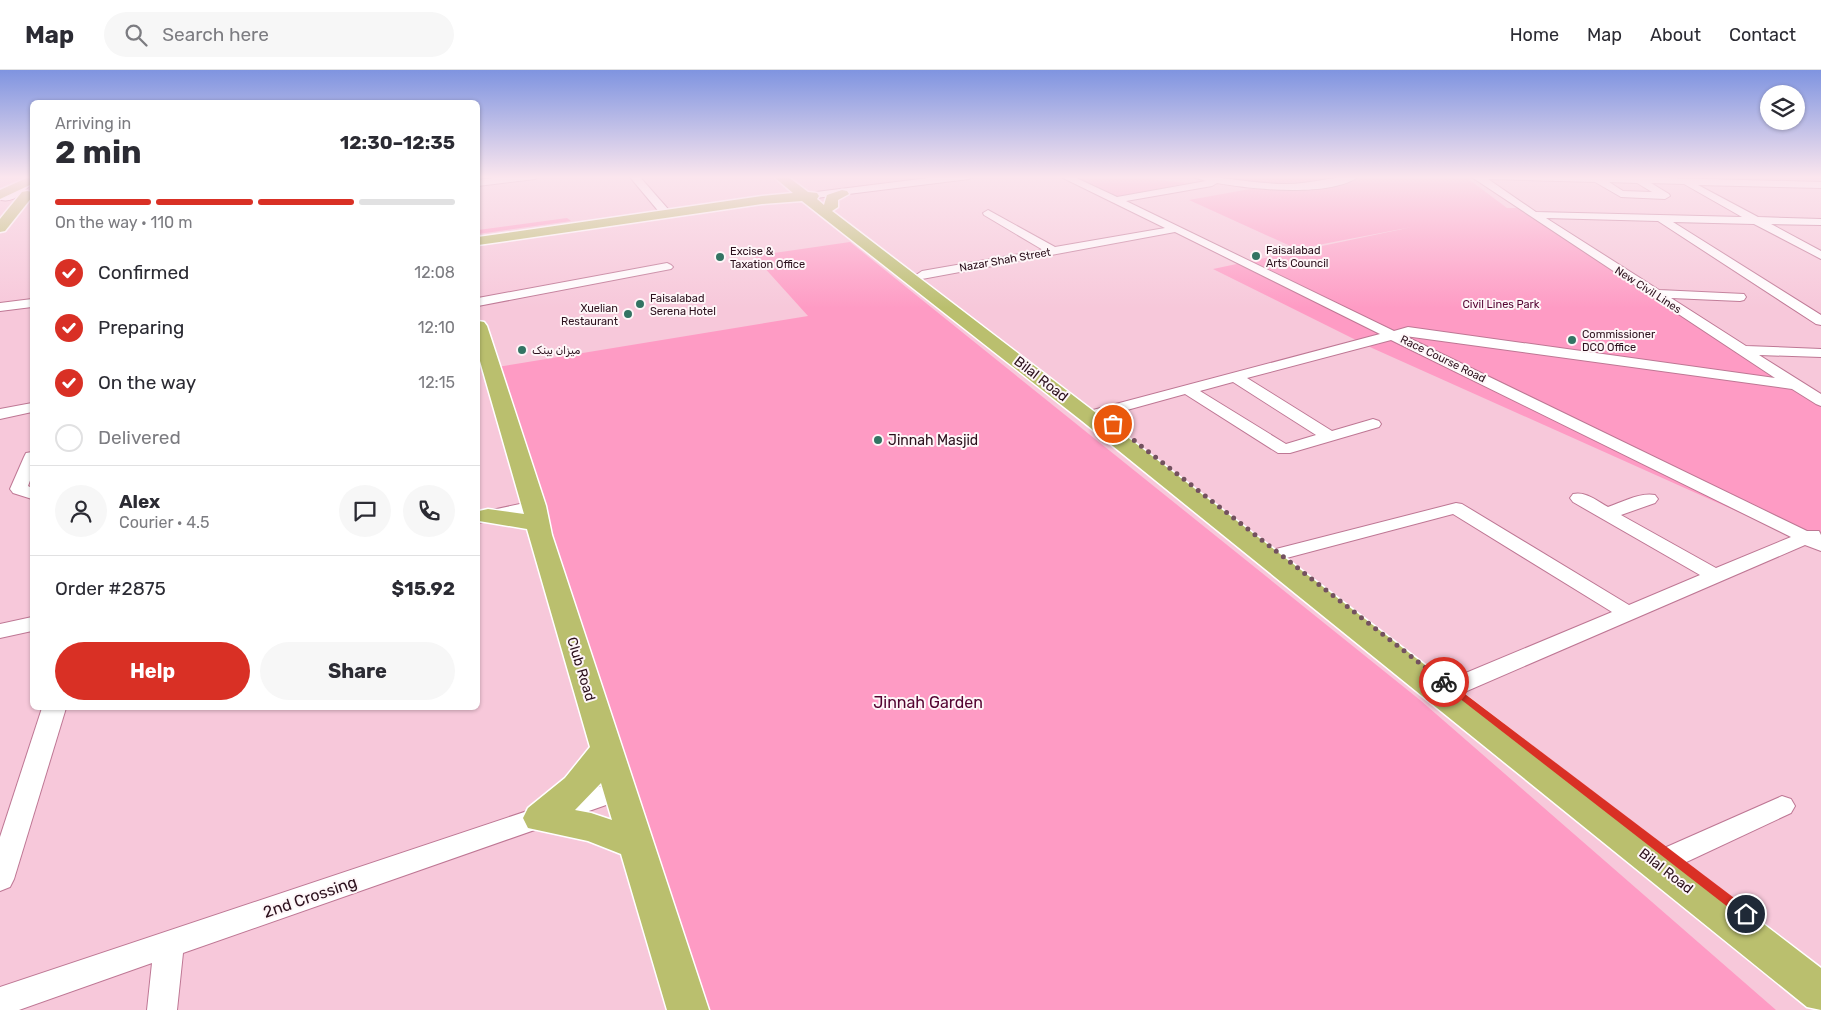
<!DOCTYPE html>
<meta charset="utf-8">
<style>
body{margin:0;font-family:Rubik,Vazirmatn,sans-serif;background:#f7f7f7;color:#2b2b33;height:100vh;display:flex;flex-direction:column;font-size:19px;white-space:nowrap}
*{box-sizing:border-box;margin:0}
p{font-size:16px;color:#7c7c81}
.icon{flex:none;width:28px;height:28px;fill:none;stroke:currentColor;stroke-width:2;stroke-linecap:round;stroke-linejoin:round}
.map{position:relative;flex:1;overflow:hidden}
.drawer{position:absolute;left:30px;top:30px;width:450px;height:610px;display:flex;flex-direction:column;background:#fff;border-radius:8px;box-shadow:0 1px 4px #0004}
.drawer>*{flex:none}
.tools{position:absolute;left:1760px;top:15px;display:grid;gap:10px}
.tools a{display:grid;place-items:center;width:45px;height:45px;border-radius:50%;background:#fff;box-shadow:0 1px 4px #0004;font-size:25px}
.pin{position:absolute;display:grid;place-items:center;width:42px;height:42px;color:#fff;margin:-21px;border:2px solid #fff;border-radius:50%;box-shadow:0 1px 5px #0007}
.courier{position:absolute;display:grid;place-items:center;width:50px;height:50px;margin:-25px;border:4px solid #d93025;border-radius:50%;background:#fff;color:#222;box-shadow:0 1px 6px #0007}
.headline em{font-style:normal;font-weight:700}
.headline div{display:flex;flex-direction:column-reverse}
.headline{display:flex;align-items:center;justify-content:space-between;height:85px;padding:0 25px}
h1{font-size:32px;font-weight:700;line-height:38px}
.bar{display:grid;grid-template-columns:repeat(4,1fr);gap:8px 5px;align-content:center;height:60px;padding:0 25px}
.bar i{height:6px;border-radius:4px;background:#e1e1e2}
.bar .on{background:#d93025}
.bar p{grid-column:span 4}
.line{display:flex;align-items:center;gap:12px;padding:0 25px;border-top:1px solid #e1e1e2}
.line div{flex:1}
.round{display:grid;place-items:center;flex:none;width:52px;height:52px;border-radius:26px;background:#f7f7f7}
ol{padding:0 25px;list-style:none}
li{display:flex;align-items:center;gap:15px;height:55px}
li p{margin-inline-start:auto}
li .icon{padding:5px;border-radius:50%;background:#d93025;color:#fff;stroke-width:4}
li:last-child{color:#7c7c81}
li i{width:28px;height:28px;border:2px solid #e1e1e2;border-radius:50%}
.primary-button{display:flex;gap:10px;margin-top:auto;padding:10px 25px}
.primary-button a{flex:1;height:58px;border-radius:30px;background:#d93025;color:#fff;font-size:20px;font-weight:700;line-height:58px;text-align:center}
.primary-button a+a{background:#f7f7f7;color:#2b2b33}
header{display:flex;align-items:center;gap:30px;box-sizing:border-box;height:70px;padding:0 25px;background:#fff;border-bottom:1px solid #e1e1e2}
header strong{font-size:24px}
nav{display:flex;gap:28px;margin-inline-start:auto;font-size:18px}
.search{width:350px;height:45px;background:#f7f7f7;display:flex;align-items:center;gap:12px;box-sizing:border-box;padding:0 18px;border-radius:28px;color:#7c7c81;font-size:19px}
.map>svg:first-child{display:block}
.green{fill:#fe9bc4}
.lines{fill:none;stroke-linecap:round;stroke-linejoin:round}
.minor-casing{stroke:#be7794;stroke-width:2}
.major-casing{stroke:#fff;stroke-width:3}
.minor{fill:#fff;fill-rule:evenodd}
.major{fill:#babf6e;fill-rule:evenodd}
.route{fill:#d93025}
.done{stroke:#73515f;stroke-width:5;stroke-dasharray:0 9}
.poi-dot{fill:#337463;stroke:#fef6f8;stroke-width:2}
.labels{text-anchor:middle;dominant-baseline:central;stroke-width:4;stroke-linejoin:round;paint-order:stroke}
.far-poi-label{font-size:11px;fill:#2c111d;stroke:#fef6f8;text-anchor:start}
.far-street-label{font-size:11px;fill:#2c111d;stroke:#fef6f8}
.far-park-label{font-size:11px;fill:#540331;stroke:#fef6f8}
.street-label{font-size:14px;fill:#2c111d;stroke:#fef6f8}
.poi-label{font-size:14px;fill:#2c111d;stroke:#fef6f8;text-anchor:start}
.near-park-label{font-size:16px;fill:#540331;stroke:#fef6f8}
.near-street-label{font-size:16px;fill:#2c111d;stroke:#fef6f8}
</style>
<header>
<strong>Map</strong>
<div class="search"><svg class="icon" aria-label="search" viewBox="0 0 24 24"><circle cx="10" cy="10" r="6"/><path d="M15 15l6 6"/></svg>Search here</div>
<nav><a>Home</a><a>Map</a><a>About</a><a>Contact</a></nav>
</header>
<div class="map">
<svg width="1821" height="940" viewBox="0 0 1821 940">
<rect width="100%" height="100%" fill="#f7c8da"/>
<!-- green -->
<g class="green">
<polygon points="1073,106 1117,106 1188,113 1117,127"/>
<path d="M1211,106H1339C1297,115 1252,115 1211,106Z"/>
<polygon points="1369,107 1467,108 1507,138 1524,138 1821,329 1821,479 1372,278 1213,199 1412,157 1297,179 1189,130 1250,119 1299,119 1338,114"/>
<polygon points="567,148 571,151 478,164 478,160"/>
<polygon points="850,172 1420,630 1776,940 706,940 491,298 808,246 754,186"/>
</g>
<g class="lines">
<!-- minor casing -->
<g class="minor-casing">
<g id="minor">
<path d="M28,106H32V112C25,121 15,133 1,130V126L16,120Z"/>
<polygon points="510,106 540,106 535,109 478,116 478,110"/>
<polygon points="629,106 639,106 668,139 669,141 668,143 660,143"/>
<polygon points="944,106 974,106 969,109 816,128 811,125 816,122"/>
<path d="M1059,106H1072L1117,127L1206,111L1190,106C1223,106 1254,114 1286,114C1311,114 1334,106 1359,106C1332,128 1250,119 1217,113L1212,116L1126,131L1394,261L1408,257L1775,308L1470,106H1593L1821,112V118L1698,115L1758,147L1821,149V155L1771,154L1821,181V189L1754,154L1673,152L1821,245V255L1816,254L1658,151L1546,148L1659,220L1744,224L1746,227L1744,230L1740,231L1671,228L1746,276L1821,279V287L1759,285L1821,324V336L1816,334L1792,319L1405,266L1807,461H1819L1821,465V481L1805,475L1460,624L1452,626L1444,624L1441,618L1444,612L1612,542L1453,444L1279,490L1272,488L1269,484L1272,480L1456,433L1462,434L1629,535L1700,505L1573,432L1570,428L1573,424C1586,421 1597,431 1608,437C1622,432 1641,422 1655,425L1658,429L1655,433L1621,445L1716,498L1791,467L1391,270L1247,308L1332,361L1373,349L1379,351L1381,354L1379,357L1290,383H1278L1185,324L1098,348L1093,346L1090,343L1093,340L1380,264L1175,162L922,209L918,208L916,205L922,201L1043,180L984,145L983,143L988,140L1055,177L1165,158ZM1488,109L1595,112L1621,127L1665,129L1670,126L1669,124L1651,113L1684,114L1742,147L1536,142ZM1609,112L1637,113L1652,122L1623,121ZM1233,312L1316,365L1286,374L1200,321Z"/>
<polygon points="667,193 671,195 673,197 671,199 478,236 478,228"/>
<polygon points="32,229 32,237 0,241 0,233"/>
<polygon points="32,333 32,342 0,349 0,339"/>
<polygon points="32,382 32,405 28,416 32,418 32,429 13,423 10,419 24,387 26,383"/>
<polygon points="534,431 540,432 543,436 540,440 478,453 478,443"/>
<polygon points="32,547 32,561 0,568 0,554"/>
<polygon points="42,638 66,638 14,809 10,817 0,821 0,767"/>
<polygon points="620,710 629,713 633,720 629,727 183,883 177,940 147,940 152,893 19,940 0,940 0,917"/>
<polygon points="1782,726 1791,729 1795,736 1791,743 1680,795 1671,798 1662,795 1658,787 1662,779"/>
</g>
</g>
<!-- major casing -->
<g class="major-casing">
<g id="major">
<polygon points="773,106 787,106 808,122 817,123 819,126 817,129 824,135 827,125 842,120 847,121 849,124 838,130 838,137 832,141 1821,898 1821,940 1807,937 1082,351 802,131 762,134 478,175 478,167 762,126 793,123"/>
<polygon points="29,107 32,108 32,114 0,129 0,120"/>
<polygon points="27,121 32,122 32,127 5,161 0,162 0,149 22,122"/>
<path d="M478,251L484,252L487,256L546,436L552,465L709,940H667L621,784L588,771L528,758L523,748L528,738L565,708L590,677L527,459L479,451L478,448L479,441L488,439L524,444L478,284ZM601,713L612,750L591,743L575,740Z"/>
</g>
</g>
<!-- minor -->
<use href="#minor" class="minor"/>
<!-- major -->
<use href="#major" class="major"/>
</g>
<!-- sky -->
<linearGradient id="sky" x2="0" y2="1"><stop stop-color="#7f94e0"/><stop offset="0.45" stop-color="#fbe6ee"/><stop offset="1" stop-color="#fbe6ee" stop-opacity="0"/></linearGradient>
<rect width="1821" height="238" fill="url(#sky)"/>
<!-- route -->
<polygon class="route" points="1444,608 1750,840 1752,844 1750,848 1746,849 1742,848 1441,614 1439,612"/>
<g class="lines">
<!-- done -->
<polyline class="done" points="1113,354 1444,612"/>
</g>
<!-- markers -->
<g class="poi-dot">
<circle cx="1256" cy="186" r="5"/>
<circle cx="720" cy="187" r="5"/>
<circle cx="640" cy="234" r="5"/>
<circle cx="628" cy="244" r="5"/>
<circle cx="1572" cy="270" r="5"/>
<circle cx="522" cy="280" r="5"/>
<circle cx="878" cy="370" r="5"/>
</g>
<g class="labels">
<!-- far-poi labels -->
<g class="far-poi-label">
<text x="1266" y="180">Faisalabad<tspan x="1266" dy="13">Arts Council</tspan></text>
<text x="730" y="181">Excise &amp;<tspan x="730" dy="13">Taxation Office</tspan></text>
<text x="650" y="228">Faisalabad<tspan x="650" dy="13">Serena Hotel</tspan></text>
<text x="618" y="238" text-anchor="end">Xuelian<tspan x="618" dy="13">Restaurant</tspan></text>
<text x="1582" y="264">Commissioner<tspan x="1582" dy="13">DCO Office</tspan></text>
<text x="532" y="280">میزان بینک</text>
</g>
<!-- far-street labels -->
<g class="far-street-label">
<text transform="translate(1005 190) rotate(-10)">Nazar Shah Street</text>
<text transform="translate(1648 220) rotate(33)">New Civil Lines</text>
<text transform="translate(1443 289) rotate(26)">Race Course Road</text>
</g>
<!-- far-park labels -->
<g class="far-park-label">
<text x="1501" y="234">Civil Lines Park</text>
</g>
<!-- street labels -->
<g class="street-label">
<text transform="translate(1041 309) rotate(38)">Bilal Road</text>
<text transform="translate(581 599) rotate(73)">Club Road</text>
<text transform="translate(1666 801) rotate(38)">Bilal Road</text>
</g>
<!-- poi labels -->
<g class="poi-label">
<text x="888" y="370">Jinnah Masjid</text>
</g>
<!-- near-park labels -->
<g class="near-park-label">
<text x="928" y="632">Jinnah Garden</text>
</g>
<!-- near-street labels -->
<g class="near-street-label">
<text transform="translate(310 827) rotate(-19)">2nd Crossing</text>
</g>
</g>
</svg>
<div class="tools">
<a><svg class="icon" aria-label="layers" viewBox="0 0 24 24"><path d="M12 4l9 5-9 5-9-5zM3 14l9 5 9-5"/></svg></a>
</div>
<div class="pin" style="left:1113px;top:354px;background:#ea580c"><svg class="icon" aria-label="bag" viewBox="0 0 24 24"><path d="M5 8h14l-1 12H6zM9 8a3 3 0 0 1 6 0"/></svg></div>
<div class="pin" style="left:1746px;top:844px;background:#1f2937"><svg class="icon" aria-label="home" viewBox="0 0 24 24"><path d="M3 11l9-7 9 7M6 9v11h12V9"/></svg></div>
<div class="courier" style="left:1444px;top:612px"><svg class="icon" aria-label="bike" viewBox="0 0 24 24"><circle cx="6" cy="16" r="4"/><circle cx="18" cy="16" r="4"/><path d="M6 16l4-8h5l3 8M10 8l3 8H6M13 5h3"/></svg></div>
<section class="drawer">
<div class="headline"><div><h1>2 min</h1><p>Arriving in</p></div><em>12:30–12:35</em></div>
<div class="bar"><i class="on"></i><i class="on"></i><i class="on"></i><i></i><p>On the way · 110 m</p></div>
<ol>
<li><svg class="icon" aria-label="check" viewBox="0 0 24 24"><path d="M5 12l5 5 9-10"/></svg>Confirmed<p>12:08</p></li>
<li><svg class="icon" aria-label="check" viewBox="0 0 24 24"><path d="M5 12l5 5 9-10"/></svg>Preparing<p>12:10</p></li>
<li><svg class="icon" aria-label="check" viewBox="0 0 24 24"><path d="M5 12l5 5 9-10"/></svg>On the way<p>12:15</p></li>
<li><i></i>Delivered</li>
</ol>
<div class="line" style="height:90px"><a class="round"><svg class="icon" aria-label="person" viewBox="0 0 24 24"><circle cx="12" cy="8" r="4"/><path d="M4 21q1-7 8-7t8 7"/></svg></a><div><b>Alex</b><p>Courier · 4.5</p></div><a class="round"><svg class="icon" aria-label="chat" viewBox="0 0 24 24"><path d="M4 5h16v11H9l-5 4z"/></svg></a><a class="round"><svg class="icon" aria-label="phone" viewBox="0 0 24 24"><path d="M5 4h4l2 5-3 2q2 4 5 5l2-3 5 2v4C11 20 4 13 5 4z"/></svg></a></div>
<div class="line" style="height:65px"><div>Order #2875</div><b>$15.92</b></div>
<div class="primary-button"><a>Help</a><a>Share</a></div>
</section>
</div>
